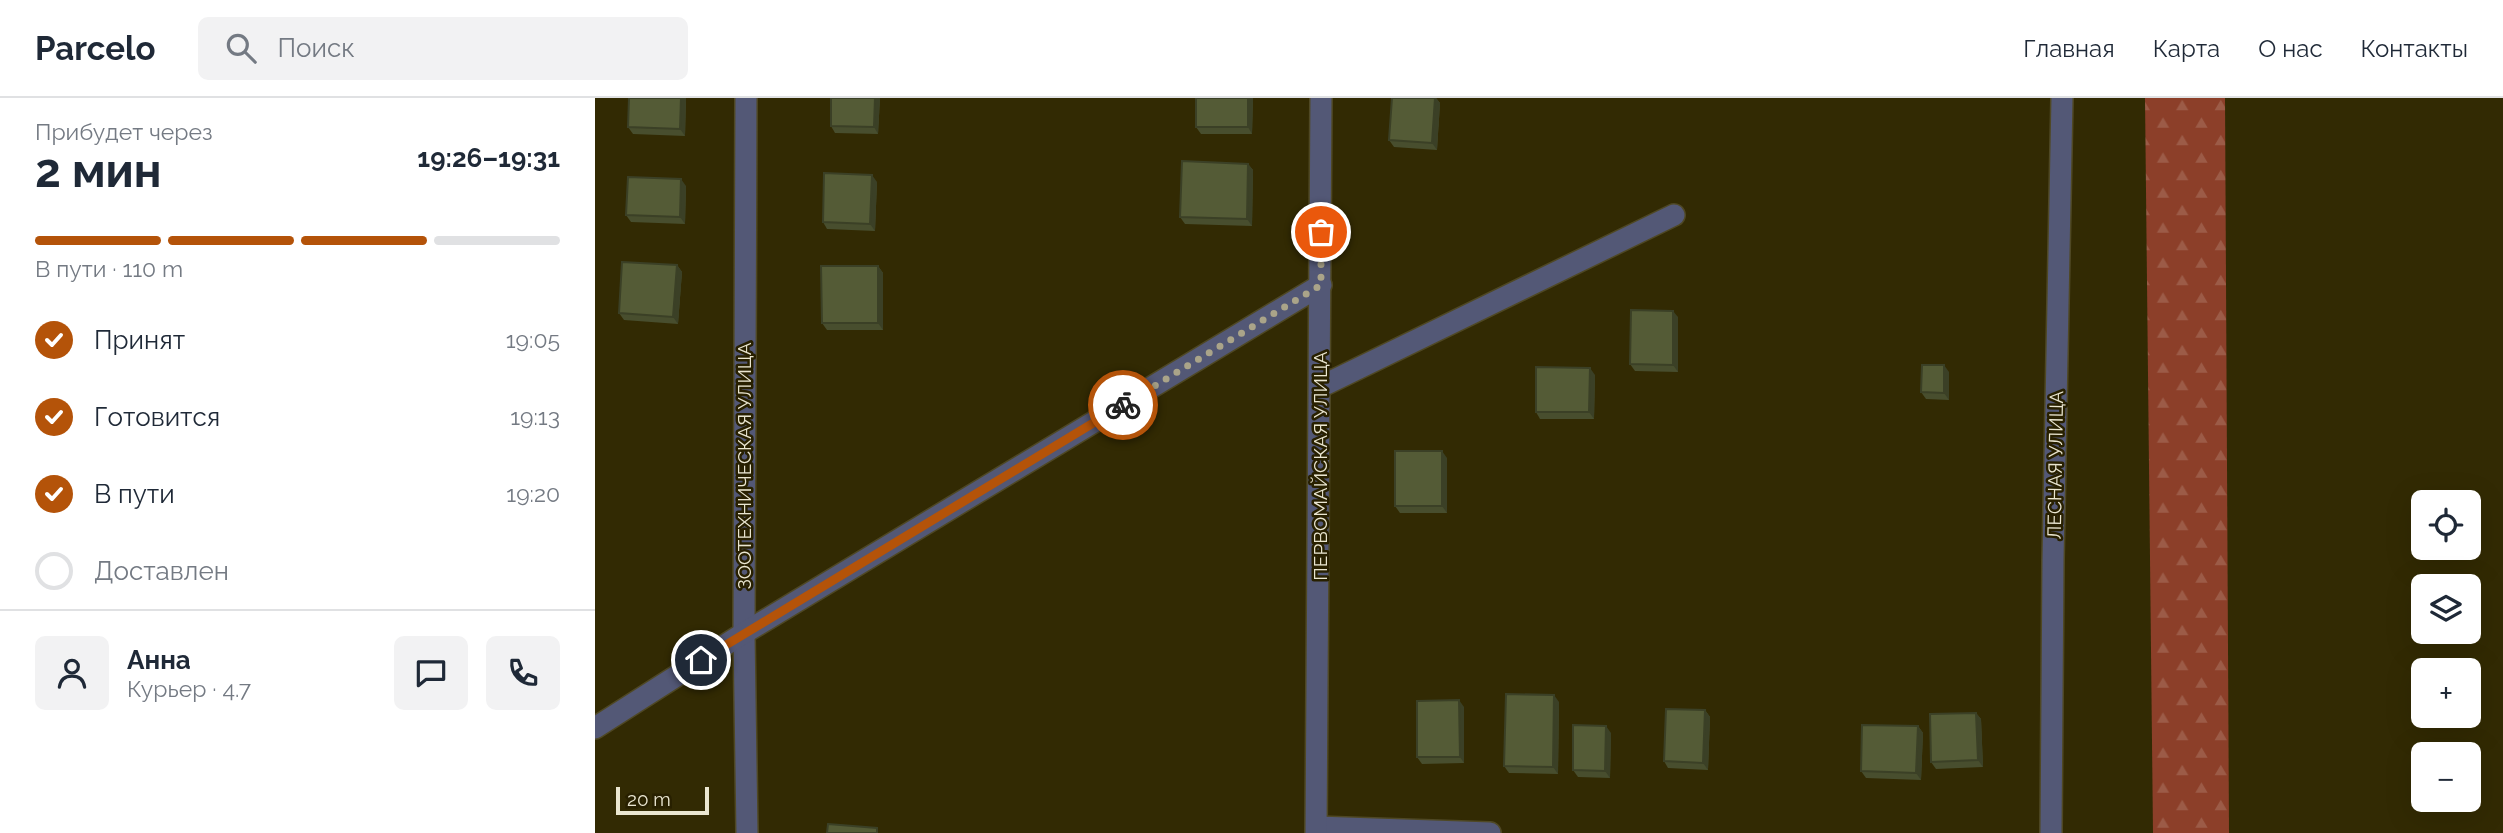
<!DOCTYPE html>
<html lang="ru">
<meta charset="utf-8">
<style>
body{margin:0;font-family:Raleway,sans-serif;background:#f2f2f3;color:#1f2937;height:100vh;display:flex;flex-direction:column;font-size:26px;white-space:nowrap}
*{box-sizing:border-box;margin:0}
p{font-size:23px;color:#747a83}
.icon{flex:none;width:38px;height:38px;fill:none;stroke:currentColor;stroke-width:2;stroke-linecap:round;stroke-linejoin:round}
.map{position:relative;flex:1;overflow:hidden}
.side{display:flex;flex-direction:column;background:#fff;width:595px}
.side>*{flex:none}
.tools{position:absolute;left:1816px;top:392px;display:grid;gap:14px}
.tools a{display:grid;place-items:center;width:70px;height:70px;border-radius:10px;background:#fff;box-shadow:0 7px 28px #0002;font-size:35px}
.scale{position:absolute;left:21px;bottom:18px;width:93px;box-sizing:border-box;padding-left:7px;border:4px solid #eae6d1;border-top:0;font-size:19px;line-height:24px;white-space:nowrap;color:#eae6d1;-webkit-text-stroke:5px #282000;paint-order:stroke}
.pin{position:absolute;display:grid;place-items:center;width:60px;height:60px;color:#fff;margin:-30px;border:4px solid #fff;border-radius:50%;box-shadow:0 2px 7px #0007}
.courier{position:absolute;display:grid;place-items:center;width:70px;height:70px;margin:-35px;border:5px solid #b45309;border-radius:50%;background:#fff;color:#222;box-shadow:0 2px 9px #0007}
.head em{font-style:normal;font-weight:700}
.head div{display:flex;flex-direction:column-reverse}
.head{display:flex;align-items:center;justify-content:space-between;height:119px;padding:0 35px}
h1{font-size:46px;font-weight:700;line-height:52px}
.bar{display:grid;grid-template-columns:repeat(4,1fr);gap:10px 7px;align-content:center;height:84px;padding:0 35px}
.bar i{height:9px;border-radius:5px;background:#e0e1e3}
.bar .selected{background:#b45309}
.bar p{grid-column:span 4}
.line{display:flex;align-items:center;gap:18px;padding:0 35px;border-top:2px solid #e0e1e3}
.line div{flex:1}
.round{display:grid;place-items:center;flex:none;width:74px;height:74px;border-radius:10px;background:#f2f2f3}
ol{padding:0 35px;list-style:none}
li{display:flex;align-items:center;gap:21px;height:77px}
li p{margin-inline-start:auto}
li .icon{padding:7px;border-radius:50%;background:#b45309;color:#fff;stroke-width:4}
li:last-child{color:#747a83}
li i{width:38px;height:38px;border:4px solid #e0e1e3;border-radius:50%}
header{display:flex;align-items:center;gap:42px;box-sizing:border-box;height:98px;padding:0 35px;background:#fff;border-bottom:2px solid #e0e1e3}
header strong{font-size:33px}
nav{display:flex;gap:38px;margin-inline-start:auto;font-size:24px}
.search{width:490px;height:63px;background:#f2f2f3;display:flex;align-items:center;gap:18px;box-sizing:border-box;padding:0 24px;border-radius:10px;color:#747a83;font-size:26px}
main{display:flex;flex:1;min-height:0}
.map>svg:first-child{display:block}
.forest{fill:url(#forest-firs)}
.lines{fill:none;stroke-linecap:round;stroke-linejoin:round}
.minor-casing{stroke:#4f4824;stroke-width:24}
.minor{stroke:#535876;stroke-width:21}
.wall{fill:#484e2e}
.shaded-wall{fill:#3b4026}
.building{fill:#545b36;stroke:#3b4026;stroke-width:2}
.done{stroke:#aaa489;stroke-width:7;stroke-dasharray:0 12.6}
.route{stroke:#b45309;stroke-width:9}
.labels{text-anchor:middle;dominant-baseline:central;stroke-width:5;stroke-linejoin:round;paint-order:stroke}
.street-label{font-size:19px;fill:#eae6d1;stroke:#282000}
</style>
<header>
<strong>Parcelo</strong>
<div class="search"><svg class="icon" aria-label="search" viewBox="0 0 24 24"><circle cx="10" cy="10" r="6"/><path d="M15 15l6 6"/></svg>Поиск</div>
<nav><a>Главная</a><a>Карта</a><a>О нас</a><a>Контакты</a></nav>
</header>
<main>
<section class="side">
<div class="head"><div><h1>2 мин</h1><p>Прибудет через</p></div><em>19:26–19:31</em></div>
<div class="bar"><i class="selected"></i><i class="selected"></i><i class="selected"></i><i></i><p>В пути · 110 m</p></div>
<ol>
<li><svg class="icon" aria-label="check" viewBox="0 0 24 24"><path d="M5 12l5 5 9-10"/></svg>Принят<p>19:05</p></li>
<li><svg class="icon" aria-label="check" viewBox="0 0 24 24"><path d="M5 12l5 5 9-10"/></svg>Готовится<p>19:13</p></li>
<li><svg class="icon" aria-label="check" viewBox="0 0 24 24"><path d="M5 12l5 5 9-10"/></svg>В пути<p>19:20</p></li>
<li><i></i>Доставлен</li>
</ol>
<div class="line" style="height:126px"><a class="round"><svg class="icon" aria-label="person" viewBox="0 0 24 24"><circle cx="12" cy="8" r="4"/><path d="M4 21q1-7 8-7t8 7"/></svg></a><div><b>Анна</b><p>Курьер · 4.7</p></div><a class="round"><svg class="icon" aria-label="chat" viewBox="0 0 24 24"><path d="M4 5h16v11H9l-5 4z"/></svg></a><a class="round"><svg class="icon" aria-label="phone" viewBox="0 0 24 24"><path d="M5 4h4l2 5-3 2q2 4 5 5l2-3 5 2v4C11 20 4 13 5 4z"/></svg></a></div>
</section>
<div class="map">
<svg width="1908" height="735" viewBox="0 0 1908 735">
<defs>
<pattern id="forest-firs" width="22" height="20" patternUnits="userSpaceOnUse" patternTransform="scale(1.75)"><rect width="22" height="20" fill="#8c3f29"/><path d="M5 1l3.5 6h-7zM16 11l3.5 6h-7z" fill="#9c5b47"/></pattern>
</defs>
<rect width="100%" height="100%" fill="#322a03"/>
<!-- forest -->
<polygon class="forest" points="1550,0 1630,0 1634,735 1558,735"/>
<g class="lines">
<!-- minor casing -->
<g class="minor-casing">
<g id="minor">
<polyline points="151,0 149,535 152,735"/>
<polyline points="725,289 1079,117"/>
<polyline points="0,630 149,535 726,187"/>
<polyline points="722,729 895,735"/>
<polyline points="721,735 726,0"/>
<polyline points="1456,735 1458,462 1467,0"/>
</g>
</g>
<!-- minor -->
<use href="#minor" class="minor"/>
</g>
<!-- wall -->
<g class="wall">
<polygon points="34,0 91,0 90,38 38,36 33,29"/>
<polygon points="236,0 285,0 283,36 240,35 236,28"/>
<polygon points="658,0 657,36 606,36 601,29"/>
<polygon points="797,0 841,0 845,5 842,52 799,49 794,42"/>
<polygon points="653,66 658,72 657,128 590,126 585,119"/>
<polygon points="282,84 280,133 232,131 228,124"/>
<polygon points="91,88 90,126 36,124 31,117"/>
<polygon points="82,167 87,174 83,226 29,222 24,215"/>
<polygon points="283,168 288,175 288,232 232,232 227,225"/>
<polygon points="1083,219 1083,274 1040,273 1035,266"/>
<polygon points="1354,274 1354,302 1331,301 1326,294"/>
<polygon points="1000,277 999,321 945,321 941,314"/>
<polygon points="852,360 852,415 805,415 800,408"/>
<polygon points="964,604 963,676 914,675 909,668"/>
<polygon points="869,609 869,665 827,666 822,659"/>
<polygon points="1110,612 1115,619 1113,672 1073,670 1069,663"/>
<polygon points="1381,615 1386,621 1388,669 1341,671 1336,664"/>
<polygon points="1323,628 1328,635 1326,682 1271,680 1266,673"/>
<polygon points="1016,635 1015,680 983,679 978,672"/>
</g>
<!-- shaded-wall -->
<g class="shaded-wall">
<polygon points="86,0 91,0 90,38 85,31"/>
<polygon points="280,0 285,0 283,36 279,29"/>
<polygon points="653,0 658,0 657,36 653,29"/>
<polygon points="840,0 841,0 845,5 842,52 837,45"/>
<polygon points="653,66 658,72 657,128 652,121"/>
<polygon points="277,77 282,84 280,133 275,126"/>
<polygon points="86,81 91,88 90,126 85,119"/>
<polygon points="82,167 87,174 83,226 78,219"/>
<polygon points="283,168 288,175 288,232 283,225"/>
<polygon points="1078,213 1083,219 1083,274 1078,267"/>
<polygon points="1349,267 1354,274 1354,302 1349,295"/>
<polygon points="995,270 1000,277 999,321 994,314"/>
<polygon points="847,353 852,360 852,415 847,408"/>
<polygon points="959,597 964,604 963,676 958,669"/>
<polygon points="864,602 869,609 869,665 865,659"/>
<polygon points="1110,612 1115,619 1113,672 1108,665"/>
<polygon points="1381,615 1386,621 1388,669 1383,662"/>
<polygon points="1011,628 1016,635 1015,680 1010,673"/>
<polygon points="1323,628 1328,635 1326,682 1321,675"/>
</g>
<!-- building -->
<g class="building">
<polygon points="34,0 86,0 85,31 33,29"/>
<polygon points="236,0 280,0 279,29 236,28"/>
<rect x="601" y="0" width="52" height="29"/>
<polygon points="797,0 840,0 837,45 794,42"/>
<polygon points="587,63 653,66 652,121 585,119"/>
<polygon points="229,75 277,77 275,126 228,124"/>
<polygon points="33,79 86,81 85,119 31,117"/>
<polygon points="27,164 82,167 78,219 24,215"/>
<polygon points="226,168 283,168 283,225 227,225"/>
<polygon points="1036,212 1078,213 1078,267 1035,266"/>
<polygon points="1327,267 1349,267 1349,295 1326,294"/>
<polygon points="941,269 995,270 994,314 941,314"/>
<rect x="800" y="353" width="47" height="55"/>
<polygon points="911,596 959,597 958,669 909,668"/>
<polygon points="864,602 865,659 822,659 822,603"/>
<polygon points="1071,611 1110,612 1108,665 1069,663"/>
<polygon points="1381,615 1383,662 1336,664 1335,616"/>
<polygon points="978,627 1011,628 1010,673 978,672"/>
<polygon points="1267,627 1323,628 1321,675 1266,673"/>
<polygon points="233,726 282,730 282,735 232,735"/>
</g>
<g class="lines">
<!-- done -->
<polyline class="done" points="528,307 726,187 726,134"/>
<!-- route -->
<polyline class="route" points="106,562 528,307"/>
</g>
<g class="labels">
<!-- street labels -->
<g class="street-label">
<text transform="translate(1460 367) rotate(-89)">ЛЕСНАЯ УЛИЦА</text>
<text transform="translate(149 368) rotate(-90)">ЗООТЕХНИЧЕСКАЯ УЛИЦА</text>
<text transform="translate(725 368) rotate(-90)">ПЕРВОМАЙСКАЯ УЛИЦА</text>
</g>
</g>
</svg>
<div class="tools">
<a><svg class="icon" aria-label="locate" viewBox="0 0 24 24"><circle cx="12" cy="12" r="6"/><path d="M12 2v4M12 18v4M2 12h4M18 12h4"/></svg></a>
<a><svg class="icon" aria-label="layers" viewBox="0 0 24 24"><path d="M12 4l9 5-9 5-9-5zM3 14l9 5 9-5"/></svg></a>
<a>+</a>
<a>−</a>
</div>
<div class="scale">20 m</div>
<div class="pin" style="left:726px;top:134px;background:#ea580c"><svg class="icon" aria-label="bag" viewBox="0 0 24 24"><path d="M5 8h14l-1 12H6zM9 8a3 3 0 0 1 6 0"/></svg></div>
<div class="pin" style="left:106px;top:562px;background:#1f2937"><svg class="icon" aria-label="home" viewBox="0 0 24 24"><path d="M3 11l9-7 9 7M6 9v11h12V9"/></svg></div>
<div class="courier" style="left:528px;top:307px"><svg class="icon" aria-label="bike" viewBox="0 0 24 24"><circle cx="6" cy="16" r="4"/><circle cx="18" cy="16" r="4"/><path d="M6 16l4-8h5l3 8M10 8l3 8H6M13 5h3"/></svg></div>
</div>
</main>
